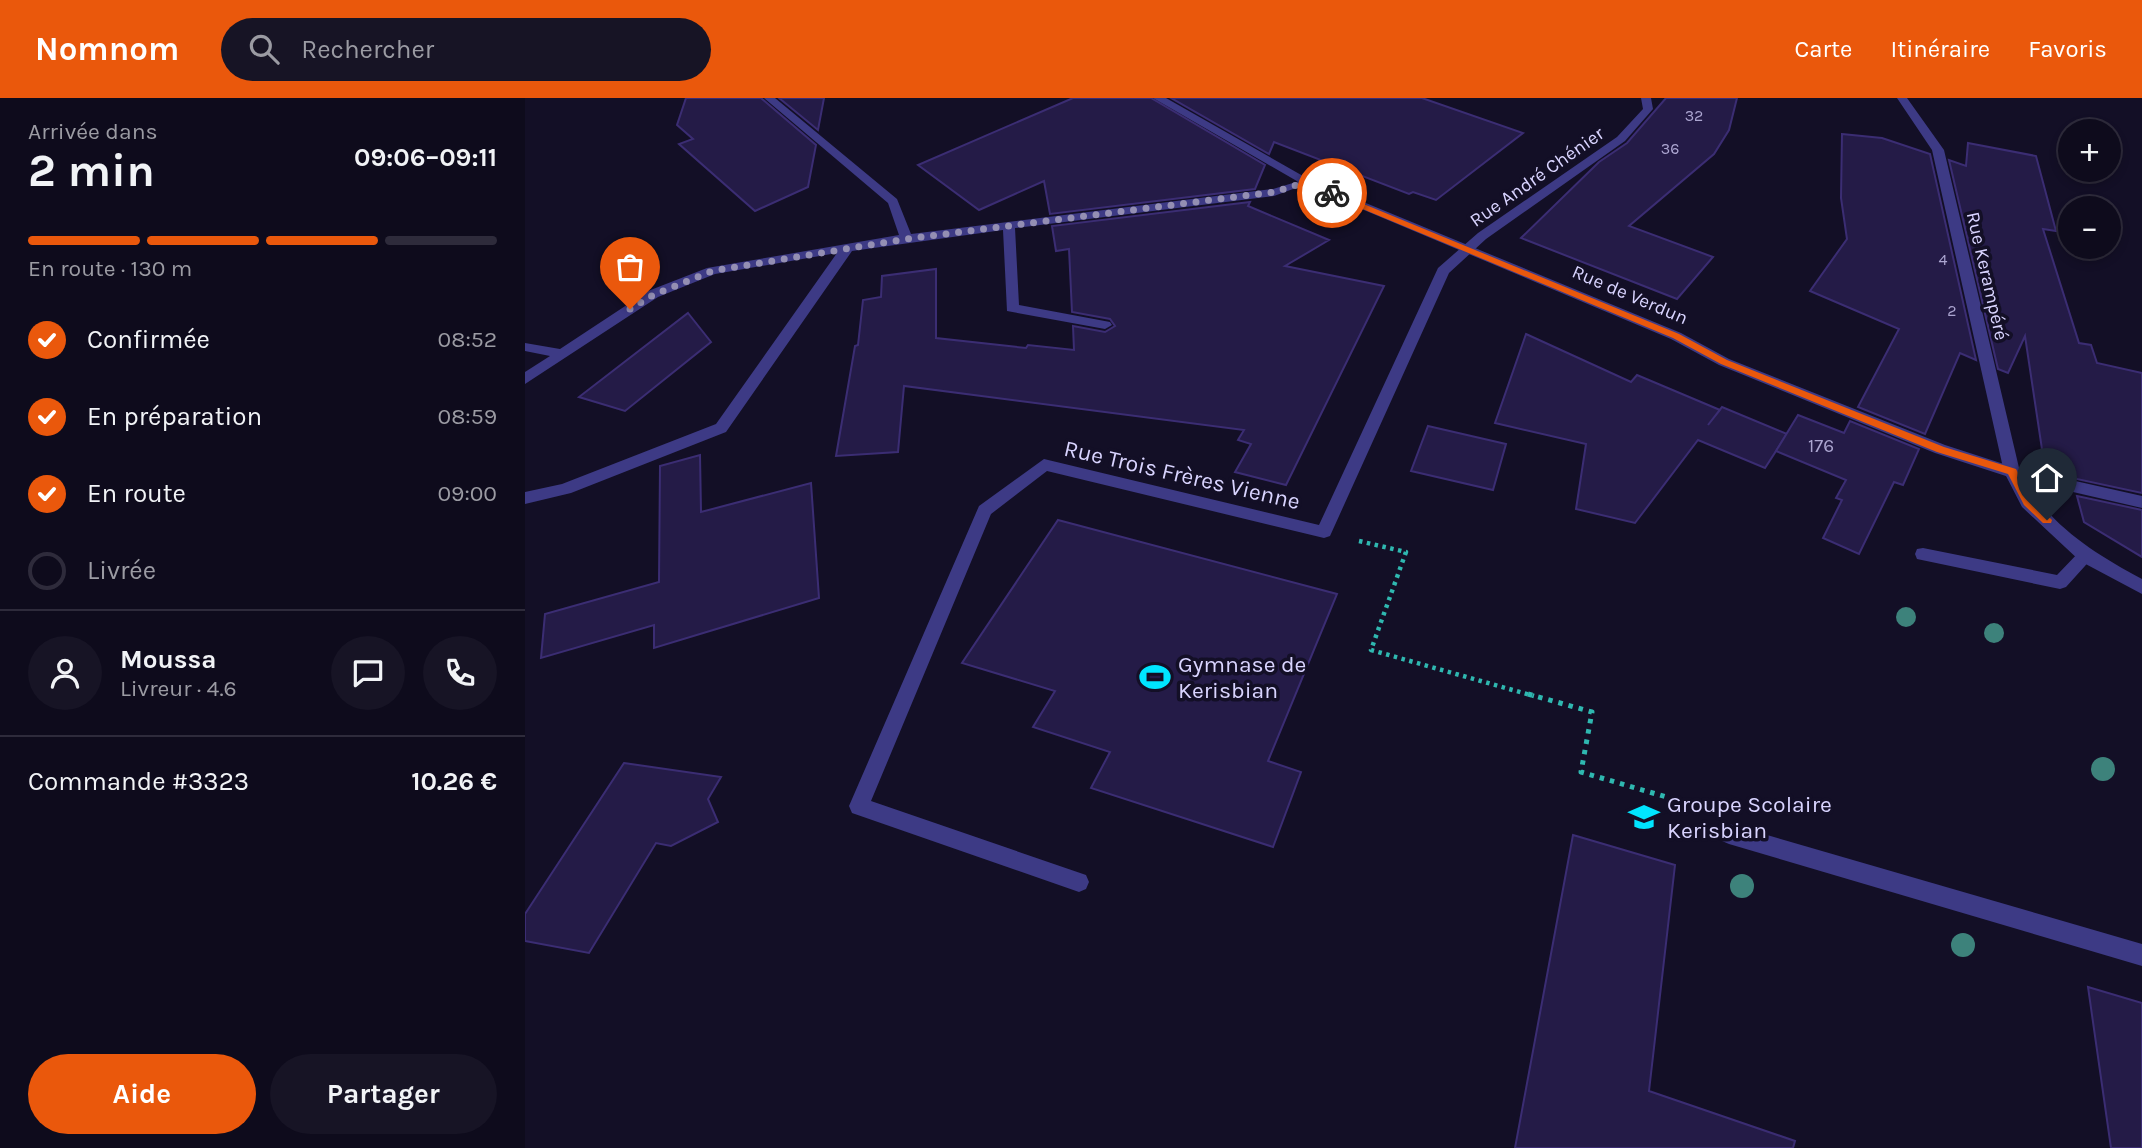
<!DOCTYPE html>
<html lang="fr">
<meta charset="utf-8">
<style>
body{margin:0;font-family:Karla,sans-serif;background:#171425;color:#f1f3f6;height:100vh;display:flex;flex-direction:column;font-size:26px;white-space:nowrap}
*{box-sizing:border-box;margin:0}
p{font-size:23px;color:#9b9ba3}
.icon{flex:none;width:38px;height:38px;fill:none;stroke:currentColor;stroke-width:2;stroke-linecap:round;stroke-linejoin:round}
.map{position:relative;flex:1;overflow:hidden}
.drawer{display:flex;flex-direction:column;background:#0e0b1c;width:525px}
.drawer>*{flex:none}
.buttons{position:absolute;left:1533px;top:21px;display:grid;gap:14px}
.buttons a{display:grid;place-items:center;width:63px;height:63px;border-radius:50%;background:#0e0b1c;box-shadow:0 4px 10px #0003,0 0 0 2px #2e2b3b;font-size:35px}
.pin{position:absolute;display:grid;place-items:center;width:60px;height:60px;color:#fff;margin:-72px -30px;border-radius:50% 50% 50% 0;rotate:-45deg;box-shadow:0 0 7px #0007}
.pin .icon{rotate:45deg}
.courier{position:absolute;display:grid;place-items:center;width:70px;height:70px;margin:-35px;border:5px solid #ea580c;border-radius:50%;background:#fff;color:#222;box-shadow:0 2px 9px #0007}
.summary em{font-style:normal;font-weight:700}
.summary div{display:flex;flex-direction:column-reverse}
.summary{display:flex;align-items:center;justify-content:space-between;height:119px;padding:0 28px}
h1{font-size:46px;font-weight:700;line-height:52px}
.bar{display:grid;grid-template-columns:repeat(4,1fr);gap:10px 7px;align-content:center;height:84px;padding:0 28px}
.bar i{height:9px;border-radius:5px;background:#2e2b3b}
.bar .on{background:#ea580c}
.bar p{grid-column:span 4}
.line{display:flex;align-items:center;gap:18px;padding:0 28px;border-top:2px solid #2e2b3b}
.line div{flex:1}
.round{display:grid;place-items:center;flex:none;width:74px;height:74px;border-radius:37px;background:#171425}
ol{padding:0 28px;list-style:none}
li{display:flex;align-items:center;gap:21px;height:77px}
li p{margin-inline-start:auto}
li .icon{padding:7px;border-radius:50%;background:#ea580c;color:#fff;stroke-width:4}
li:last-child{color:#9b9ba3}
li i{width:38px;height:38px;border:4px solid #2e2b3b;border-radius:50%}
.button{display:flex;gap:14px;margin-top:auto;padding:14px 28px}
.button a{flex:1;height:80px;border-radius:42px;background:#ea580c;color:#fff;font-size:28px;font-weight:700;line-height:80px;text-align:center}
.button a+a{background:#171425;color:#f1f3f6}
header{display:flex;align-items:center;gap:42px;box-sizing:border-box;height:98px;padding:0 35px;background:#ea580c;color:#fff}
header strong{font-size:33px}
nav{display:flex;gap:38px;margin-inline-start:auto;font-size:24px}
.search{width:490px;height:63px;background:#171425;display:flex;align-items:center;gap:18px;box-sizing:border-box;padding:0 24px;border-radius:38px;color:#9b9ba3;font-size:26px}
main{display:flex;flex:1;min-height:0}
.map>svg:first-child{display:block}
.building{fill:#241b47;stroke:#3b2d73;stroke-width:2}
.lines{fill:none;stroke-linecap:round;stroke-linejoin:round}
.path-far1{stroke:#2fb8b0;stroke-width:4.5;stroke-dasharray:3.5 4.5;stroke-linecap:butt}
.path{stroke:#2fb8b0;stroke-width:5;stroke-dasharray:4.5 6;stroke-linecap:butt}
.service{fill:#3d3a85;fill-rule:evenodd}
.minor{fill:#3d3a85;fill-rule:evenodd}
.tertiary{fill:#3d3a85;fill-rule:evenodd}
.tree{fill:#3d827b}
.route{fill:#ea580c}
.done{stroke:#948fb3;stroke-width:7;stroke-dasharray:0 12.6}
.labels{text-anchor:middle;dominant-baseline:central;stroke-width:7;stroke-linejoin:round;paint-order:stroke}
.far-number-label{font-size:16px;fill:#aca6d1}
.far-street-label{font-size:19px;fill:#d9d4ff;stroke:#130f26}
.number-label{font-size:19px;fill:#aca6d1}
.street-label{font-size:23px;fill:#d9d4ff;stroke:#130f26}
.poi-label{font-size:23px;fill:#d9d4ff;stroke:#130f26;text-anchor:start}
</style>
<header>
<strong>Nomnom</strong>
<div class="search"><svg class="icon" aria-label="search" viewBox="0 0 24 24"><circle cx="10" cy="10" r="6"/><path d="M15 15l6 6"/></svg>Rechercher</div>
<nav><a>Carte</a><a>Itinéraire</a><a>Favoris</a></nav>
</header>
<main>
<section class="drawer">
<div class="summary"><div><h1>2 min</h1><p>Arrivée dans</p></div><em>09:06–09:11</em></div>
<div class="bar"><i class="on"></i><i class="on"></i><i class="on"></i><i></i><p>En route · 130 m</p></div>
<ol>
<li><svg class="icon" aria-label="check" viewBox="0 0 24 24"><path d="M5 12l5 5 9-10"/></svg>Confirmée<p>08:52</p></li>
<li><svg class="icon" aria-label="check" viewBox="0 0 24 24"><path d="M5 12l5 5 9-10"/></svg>En préparation<p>08:59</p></li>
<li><svg class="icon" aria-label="check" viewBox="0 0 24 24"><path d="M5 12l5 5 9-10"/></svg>En route<p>09:00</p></li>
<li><i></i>Livrée</li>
</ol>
<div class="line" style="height:126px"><a class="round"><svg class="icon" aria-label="person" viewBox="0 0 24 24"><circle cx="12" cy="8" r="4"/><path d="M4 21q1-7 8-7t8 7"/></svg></a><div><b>Moussa</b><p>Livreur · 4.6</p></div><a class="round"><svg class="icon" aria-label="chat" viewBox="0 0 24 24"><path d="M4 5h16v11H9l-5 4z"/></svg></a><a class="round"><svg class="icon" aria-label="phone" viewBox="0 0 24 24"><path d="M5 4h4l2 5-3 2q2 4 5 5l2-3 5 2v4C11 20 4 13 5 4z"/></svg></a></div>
<div class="line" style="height:91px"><div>Commande #3323</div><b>10.26 €</b></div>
<div class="button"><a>Aide</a><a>Partager</a></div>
</section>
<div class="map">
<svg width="1617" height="1050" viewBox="0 0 1617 1050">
<rect width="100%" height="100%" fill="#130f26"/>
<!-- building -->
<g class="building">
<polygon points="161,0 236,0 291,47 283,89 230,113 154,46 168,41 152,27"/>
<polygon points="254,0 299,0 293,32"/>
<polygon points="548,0 626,0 740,67 730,91 525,116 519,83 454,112 393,67"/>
<polygon points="646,0 897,0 998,35 911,102 888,94 884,96 749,44 744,56"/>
<polygon points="1141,0 1212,0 1204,32 1189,56 1104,128 1188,159 1152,201 996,140 1074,64 1102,45"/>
<polygon points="1317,36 1357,40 1405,56 1451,262 1435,255 1400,336 1333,309 1374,231 1285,193 1322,141 1316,100"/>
<polygon points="1443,45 1511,58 1531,133 1518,131 1554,245 1566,247 1572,265 1617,275 1617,395 1547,380 1543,363 1518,358 1500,238 1483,275 1473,271 1424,62 1441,68"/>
<polygon points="725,104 723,108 804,142 760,168 859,188 761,387 710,374 726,346 713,342 719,332 379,288 373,354 311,358 330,248 333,247 338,202 356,199 357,178 411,171 411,240 501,250 503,247 549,252 548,228 580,234 590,228 585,221 547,214 544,151 531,153 527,128"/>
<polygon points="163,215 186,244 100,313 54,299"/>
<polygon points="1001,236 1106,284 1112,277 1195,312 1183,327 1197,309 1262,336 1240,370 1173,342 1110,425 1051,411 1061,346 970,325"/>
<polygon points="1273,317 1319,335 1325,323 1394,351 1378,387 1369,384 1334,456 1298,440 1317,402 1311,400 1321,382 1251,353"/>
<polygon points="903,328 981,346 968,392 886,373"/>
<polygon points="175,357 176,414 286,385 294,500 129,550 129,527 16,560 20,516 134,484 135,368"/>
<polygon points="1552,398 1617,412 1617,459 1559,424"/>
<polygon points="533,422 812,496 743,663 776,674 748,749 566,690 585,654 508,629 530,593 437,565"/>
<polygon points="99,665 196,679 183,701 193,724 146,748 131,745 64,855 0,843 0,816"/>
<polygon points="1048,737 1150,767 1124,993 1270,1043 1268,1050 990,1050"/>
<polygon points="1563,889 1617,905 1617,1050 1586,1050"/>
</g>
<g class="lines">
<!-- path-far1 -->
<polyline class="path-far1" points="834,443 881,454 846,552 1009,598"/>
<!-- path -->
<polyline class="path" points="1003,596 1067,614 1056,674 1179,710"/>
<!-- service -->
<g class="service">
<polygon points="1398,450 1532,477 1555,453 1567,453 1569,458 1541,489 1535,491 1392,461 1390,456 1392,451"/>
<polygon points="1204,726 1617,846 1617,868 1204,746 1197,743 1194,736 1197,729"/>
</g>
<!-- minor -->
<g class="minor">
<polygon points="239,0 250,0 372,101 386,136 748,91 781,81 787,84 749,98 490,130 494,207 585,224 587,227 580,231 482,213 478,132 327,153 201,334 46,395 0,406 0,394 37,386 191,326 312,155 190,176 133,199 0,286 0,274 25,258 0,253 0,245 35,251 123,193 182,170 374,137 363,105"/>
<polygon points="1116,0 1126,0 1128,11 1100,43 961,141 924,175 805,438 799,440 522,373 466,416 346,703 561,777 564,784 561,791 554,794 327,715 324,708 454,408 519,361 794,427 913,170 953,135 1092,39 1118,11"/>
<path d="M1372,0H1382L1419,52L1495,374C1522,426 1567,454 1617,481V496L1555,463L1497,409L1479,374L1407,52Z"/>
</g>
<!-- tertiary -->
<polygon class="tertiary" points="628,0 641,0 785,82 1156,235 1204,261 1420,347 1488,369 1617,398 1617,410 1487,380 1410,355 1194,267 1146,241 777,86"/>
</g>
<!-- trees -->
<g class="tree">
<circle cx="1381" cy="519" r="10"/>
<circle cx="1469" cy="535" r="10"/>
<circle cx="1578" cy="671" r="12"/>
<circle cx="1217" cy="788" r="12"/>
<circle cx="1438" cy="847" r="12"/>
</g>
<!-- route -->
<polygon class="route" points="807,93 1154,236 1202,262 1419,349 1491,371 1507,402 1527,422 1526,425 1518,425 1499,407 1483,376 1412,354 1196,266 1148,240 804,97"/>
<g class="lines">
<!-- done -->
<polyline class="done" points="105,211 128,197 187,173 381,141 749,94 781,84 807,95"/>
</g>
<!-- icons -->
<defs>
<g id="stadium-bare" transform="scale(2.415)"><path d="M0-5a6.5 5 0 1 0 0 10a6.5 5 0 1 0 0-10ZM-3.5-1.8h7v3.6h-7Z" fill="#00e5ff" stroke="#130f26" stroke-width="2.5" paint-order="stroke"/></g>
<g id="school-bare" transform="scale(2.415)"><path d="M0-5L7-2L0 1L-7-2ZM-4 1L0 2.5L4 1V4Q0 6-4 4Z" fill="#00e5ff" stroke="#130f26" stroke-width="2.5" paint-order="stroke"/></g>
</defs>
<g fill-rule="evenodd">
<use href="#stadium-bare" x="630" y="579"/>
<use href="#school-bare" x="1119" y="719"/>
</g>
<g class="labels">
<!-- far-number labels -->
<g class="far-number-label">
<text x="1169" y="17">32</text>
<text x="1145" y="50">36</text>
<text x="1418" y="161">4</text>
<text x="1427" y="212">2</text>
</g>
<!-- far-street labels -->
<g class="far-street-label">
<text transform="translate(1012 79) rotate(-35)">Rue André Chénier</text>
<text transform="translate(1462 178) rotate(77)">Rue Kerampéré</text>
<text transform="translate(1105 197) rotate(23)">Rue de Verdun</text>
</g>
<!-- number labels -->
<g class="number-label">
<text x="1296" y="348">176</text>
</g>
<!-- street labels -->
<g class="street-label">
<text transform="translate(657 377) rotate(13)">Rue Trois Frères Vienne</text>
</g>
<!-- poi labels -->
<g class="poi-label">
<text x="653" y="566">Gymnase de<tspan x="653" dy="26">Kerisbian</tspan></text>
<text x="1142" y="706">Groupe Scolaire<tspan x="1142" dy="26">Kerisbian</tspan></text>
</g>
</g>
</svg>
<div class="buttons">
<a>+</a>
<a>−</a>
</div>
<div class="pin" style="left:105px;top:211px;background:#ea580c"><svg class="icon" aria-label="bag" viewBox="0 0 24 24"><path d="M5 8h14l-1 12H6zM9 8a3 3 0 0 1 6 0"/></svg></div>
<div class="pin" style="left:1522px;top:422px;background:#1f2937"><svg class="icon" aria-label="home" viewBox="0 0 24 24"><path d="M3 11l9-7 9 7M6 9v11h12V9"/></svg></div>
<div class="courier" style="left:807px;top:95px"><svg class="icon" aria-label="bike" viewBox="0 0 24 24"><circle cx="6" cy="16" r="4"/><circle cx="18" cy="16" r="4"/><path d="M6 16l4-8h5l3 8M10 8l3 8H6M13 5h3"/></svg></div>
</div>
</main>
